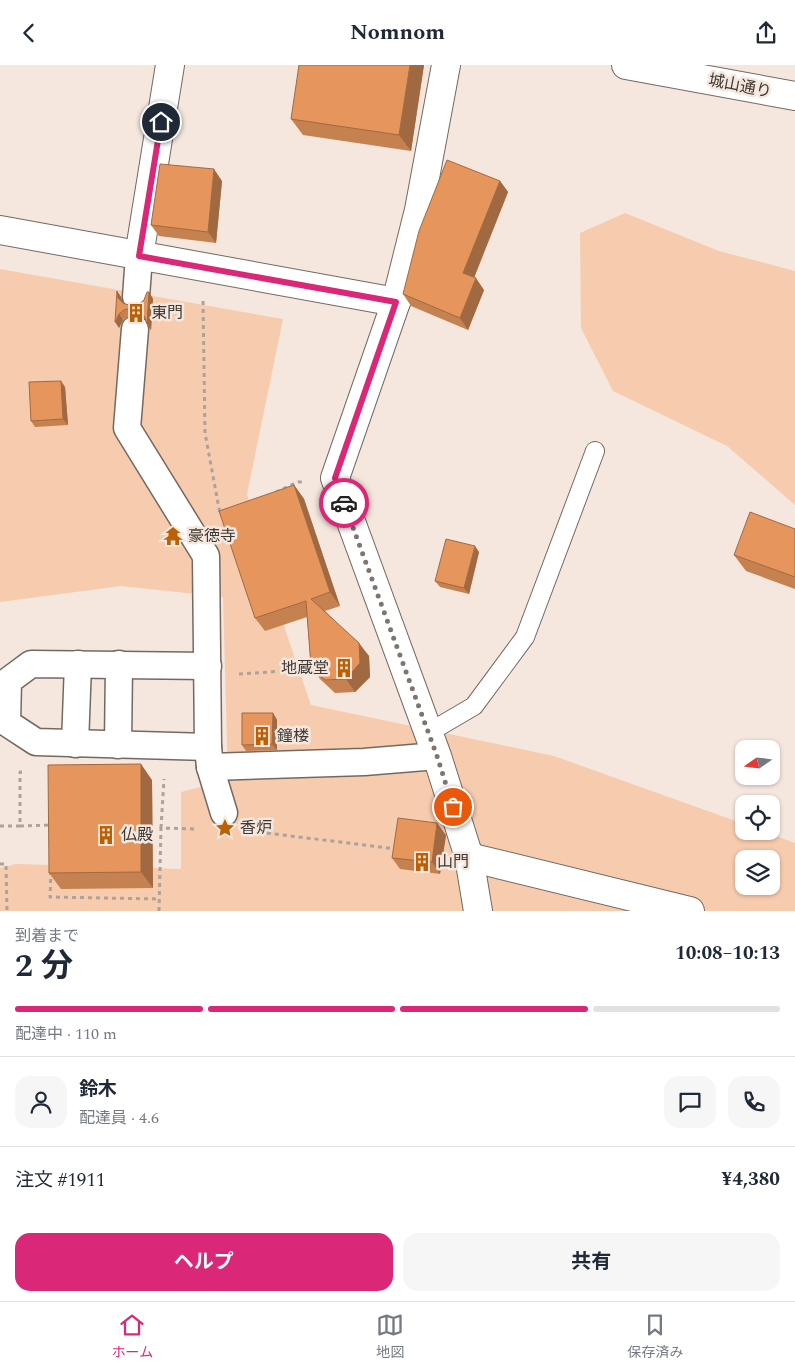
<!DOCTYPE html>
<html lang="ja">
<meta charset="utf-8">
<style>
body{margin:0;font-family:Spectral,"Noto Sans JP",serif;background:#f6f6f7;color:#1f2937;height:100vh;display:flex;flex-direction:column;font-size:19px;white-space:nowrap}
*{box-sizing:border-box;margin:0}
p{font-size:16px;color:#747a83}
.icon{flex:none;width:28px;height:28px;fill:none;stroke:currentColor;stroke-width:2;stroke-linecap:round;stroke-linejoin:round}
.map{position:relative;height:846px;overflow:hidden}
.panel{display:flex;flex-direction:column;background:#fff;flex:1}
.panel>*{flex:none}
.needle{width:32px;rotate:256deg}
.tools{position:absolute;left:735px;top:675px;display:grid;gap:10px}
.tools a{display:grid;place-items:center;width:45px;height:45px;border-radius:10px;background:#fff;box-shadow:0 1px 4px #0004;font-size:25px}
.pin{position:absolute;display:grid;place-items:center;width:42px;height:42px;color:#fff;margin:-21px;border:2px solid #fff;border-radius:50%;box-shadow:0 1px 5px #0007}
.courier{position:absolute;display:grid;place-items:center;width:50px;height:50px;margin:-25px;border:4px solid #db2777;border-radius:50%;background:#fff;color:#222;box-shadow:0 1px 6px #0007}
.overview em{font-style:normal;font-weight:700}
.overview div{display:flex;flex-direction:column-reverse}
.overview{display:flex;align-items:center;justify-content:space-between;height:85px;padding:0 15px}
h1{font-size:32px;font-weight:700;line-height:38px}
.bar{display:grid;grid-template-columns:repeat(4,1fr);gap:8px 5px;align-content:center;height:60px;padding:0 15px}
.bar i{height:6px;border-radius:4px;background:#e0e1e3}
.bar .on{background:#db2777}
.bar p{grid-column:span 4}
.line{display:flex;align-items:center;gap:12px;padding:0 15px;border-top:1px solid #e0e1e3}
.line div{flex:1}
.round{display:grid;place-items:center;flex:none;width:52px;height:52px;border-radius:15px;background:#f6f6f7}
.cta{display:flex;gap:10px;margin-top:auto;padding:10px 15px}
.cta a{flex:1;height:58px;border-radius:15px;background:#db2777;color:#fff;font-size:20px;font-weight:700;line-height:58px;text-align:center}
.cta a+a{background:#f6f6f7;color:#1f2937}
header{display:flex;justify-content:space-between;align-items:center;height:65px;padding:0 15px;background:#fff;font-size:22px;font-weight:700}
.tab-bar{display:flex;justify-content:space-around;align-items:center;height:70px;border-top:1px solid #e0e1e3;background:#fff;font-size:14px;color:#747a83}
.tab-bar a{display:grid;justify-items:center;gap:2px}
.tab-bar .on{color:#db2777}
.map>svg:first-child{display:block}
.green{fill:#f7cbae;fill-rule:evenodd}
.lines{fill:none;stroke-linecap:round;stroke-linejoin:round}
.service-casing{stroke:#746961;stroke-width:20}
.pedestrian-casing{stroke:#746961;stroke-width:29}
.minor-casing{stroke:#746961;stroke-width:30}
.tertiary-casing{stroke:#746961;stroke-width:30}
.path{stroke:#aca29b;stroke-width:3;stroke-dasharray:4 4;stroke-linecap:butt}
.service{stroke:#fff;stroke-width:18}
.pedestrian{stroke:#fff;stroke-width:26}
.minor{stroke:#fff;stroke-width:28}
.tertiary{stroke:#fff;stroke-width:28}
.wall{fill:#c68150}
.shaded-wall{fill:#a16941}
.building{fill:#e6965d;stroke:#a16941}
.done{stroke:#7d7570;stroke-width:5;stroke-dasharray:0 9}
.route{stroke:#db2777;stroke-width:6}
.labels{text-anchor:middle;dominant-baseline:central;stroke-width:5;stroke-linejoin:round;paint-order:stroke}
.street-label{font-size:16px;fill:#3d3834;stroke:#f5e7de}
.poi-label{font-size:16px;fill:#3d3834;stroke:#f5e7de;text-anchor:start}
</style>
<header><svg class="icon" aria-label="back" viewBox="0 0 24 24"><path d="M15 5l-7 7 7 7"/></svg>Nomnom<svg class="icon" aria-label="share" viewBox="0 0 24 24"><path d="M12 15V3M7 8l5-5 5 5M5 13v7h14v-7"/></svg></header>
<div class="map">
<svg width="795" height="846" viewBox="0 0 795 846">
<rect width="100%" height="100%" fill="#f5e7de"/>
<!-- green -->
<g class="green">
<polygon points="625,148 719,186 795,206 795,440 727,381 613,326 581,263 580,168"/>
<path d="M0,204L283,254L247,429L286,567L311,640L554,691L744,759V766H763L795,778V846H0V803L16,799L181,804V727L228,715L223,532L121,521L0,537ZM744,794H771V821H744Z"/>
</g>
<g class="lines">
<!-- service casing -->
<g class="service-casing">
<polyline id="service" points="428,668 474,641 525,572 595,386"/>
</g>
<!-- pedestrian casing -->
<g class="pedestrian-casing">
<g id="pedestrian">
<polyline points="136,232 139,191"/>
<polyline points="135,264 127,363 206,491 208,682 210,702 224,748"/>
<polyline points="75,679 78,599"/>
<polyline points="118,680 119,599"/>
<polyline points="208,682 36,677 7,658 8,616 31,599 208,601"/>
<polyline points="210,702 364,697 437,691"/>
</g>
</g>
<!-- minor casing -->
<g class="minor-casing">
<g id="minor">
<polyline points="446,0 419,145 396,237 335,413 437,691 469,792 478,846"/>
<polyline points="0,165 396,237"/>
<polyline points="139,191 170,0"/>
<polyline points="469,792 690,846"/>
</g>
</g>
<!-- tertiary casing -->
<g class="tertiary-casing">
<polyline id="tertiary" points="626,0 795,31"/>
</g>
<!-- path -->
<g class="path">
<polyline points="203,236 205,368 220,449"/>
<polyline points="276,427 298,417 303,417"/>
<polyline points="239,609 314,604"/>
<polyline points="0,761 20,761 20,707 22,707"/>
<polyline points="20,761 52,760"/>
<polyline points="161,763 164,714"/>
<polyline points="251,766 396,784"/>
<polyline points="0,799 6,799 7,846"/>
<polyline points="51,806 50,832 159,834"/>
<polyline points="159,846 161,763 198,764"/>
</g>
<!-- service -->
<use href="#service" class="service"/>
<!-- pedestrian -->
<use href="#pedestrian" class="pedestrian"/>
<!-- minor -->
<use href="#minor" class="minor"/>
<!-- tertiary -->
<use href="#tertiary" class="tertiary"/>
</g>
<!-- wall -->
<g class="wall">
<polygon points="424,0 411,86 303,70 291,54"/>
<polygon points="222,116 216,178 159,171 151,160"/>
<polygon points="500,116 508,127 474,213 484,225 468,265 411,241 403,229"/>
<polygon points="117,226 121,232 122,237 131,241 138,240 144,235 149,227 153,234 151,265 147,259 144,252 136,249 128,251 123,255 119,263"/>
<polygon points="65,322 68,360 35,362 31,356"/>
<polygon points="294,420 304,434 340,541 325,546 369,591 370,612 355,627 335,628 320,614 311,601 307,552 265,566 255,553"/>
<polygon points="795,464 795,524 746,506 734,490"/>
<polygon points="479,487 469,529 440,522 435,516"/>
<polygon points="273,648 277,655 277,685 246,686 242,680"/>
<polygon points="152,715 153,823 61,824 49,808"/>
<polygon points="446,770 440,809 400,804 392,793"/>
</g>
<!-- shaded-wall -->
<g class="shaded-wall">
<polygon points="410,0 424,0 411,86 399,70"/>
<polygon points="214,104 222,116 216,178 208,167"/>
<polygon points="500,116 508,127 471,220 463,208"/>
<polygon points="476,213 484,225 468,265 460,253"/>
<polygon points="117,226 121,232 123,239 118,233"/>
<polygon points="149,227 153,234 151,265 147,259"/>
<polygon points="119,249 123,255 119,263 115,257"/>
<polygon points="61,316 65,322 68,360 63,354"/>
<polygon points="294,420 304,434 340,541 330,527"/>
<polygon points="475,481 479,487 469,529 464,523"/>
<polygon points="359,578 369,591 370,612 355,627 346,614"/>
<polygon points="273,648 277,655 277,685 272,679"/>
<polygon points="141,699 152,715 153,823 141,807"/>
<polygon points="437,758 446,770 440,809 432,797"/>
</g>
<!-- building -->
<g class="building">
<polygon points="299,0 410,0 399,70 291,54"/>
<polygon points="447,95 500,116 463,208 476,213 460,253 403,229 419,166"/>
<polygon points="160,99 214,104 208,167 151,160"/>
<polygon points="117,226 118,233 123,238 131,241 138,240 144,235 147,227 149,227 147,259 144,251 140,246 131,243 124,245 119,249 115,257"/>
<polygon points="61,316 63,354 31,356 29,317"/>
<polygon points="294,420 330,527 311,534 359,578 360,598 346,614 325,615 311,601 306,536 255,553 219,446"/>
<polygon points="750,447 795,464 795,512 734,490"/>
<polygon points="446,474 475,481 464,523 435,516"/>
<polygon points="242,648 273,648 272,679 242,680"/>
<polygon points="141,699 141,807 49,808 48,700"/>
<polygon points="398,753 437,758 432,797 392,793"/>
</g>
<g class="lines">
<!-- done -->
<polyline class="done" points="344,438 437,691 453,742"/>
<!-- route -->
<polyline class="route" points="161,57 139,191 396,237 335,413 344,438"/>
</g>
<!-- icons -->
<defs>
<g id="building-bare" transform="scale(1.5)"><path d="M-4-6H4V6H1V3H-1V6H-4ZM-2.5-4.3h1.7v1.8h-1.7ZM.8-4.3h1.7v1.8H.8ZM-2.5-1h1.7V.8h-1.7ZM.8-1h1.7V.8H.8Z" fill="#bb6003" stroke="#f5e7de" stroke-width="2.5" paint-order="stroke"/></g>
<g id="temple-bare" transform="scale(1.5)"><path d="M0-6L5-2H3V0L6.5 2.5H4V6H1.5V3h-3V6H-4V2.5H-6.5L-3 0V-2H-5Z" fill="#bb6003" stroke="#f5e7de" stroke-width="2.5" paint-order="stroke"/></g>
<g id="sight-bare" transform="scale(1.5)"><path d="M0-6L1.8-2.2L6-1.7L2.9 1.2L3.7 5.4L0 3.3L-3.7 5.4L-2.9 1.2L-6-1.7L-1.8-2.2Z" fill="#bb6003" stroke="#f5e7de" stroke-width="2.5" paint-order="stroke"/></g>
</defs>
<g fill-rule="evenodd">
<use href="#building-bare" x="136" y="248"/>
<use href="#temple-bare" x="173" y="471"/>
<use href="#building-bare" x="344" y="603"/>
<use href="#building-bare" x="262" y="671"/>
<use href="#sight-bare" x="225" y="763"/>
<use href="#building-bare" x="106" y="770"/>
<use href="#building-bare" x="422" y="797"/>
</g>
<g class="labels">
<!-- street labels -->
<g class="street-label">
<text transform="translate(740 21) rotate(11)">城山通り</text>
</g>
<!-- poi labels -->
<g class="poi-label">
<text x="151" y="248">東門</text>
<text x="188" y="471">豪徳寺</text>
<text x="329" y="603" text-anchor="end">地蔵堂</text>
<text x="277" y="671">鐘楼</text>
<text x="240" y="763">香炉</text>
<text x="121" y="770">仏殿</text>
<text x="437" y="797">山門</text>
</g>
</g>
</svg>
<div class="tools">
<a><svg class="needle" viewBox="-14 -14 28 28"><path d="M0-13l5 13h-10z" fill="#e53935"/><path d="M0 13l5-13h-10z" fill="#747a83"/></svg></a>
<a><svg class="icon" aria-label="locate" viewBox="0 0 24 24"><circle cx="12" cy="12" r="6"/><path d="M12 2v4M12 18v4M2 12h4M18 12h4"/></svg></a>
<a><svg class="icon" aria-label="layers" viewBox="0 0 24 24"><path d="M12 4l9 5-9 5-9-5zM3 14l9 5 9-5"/></svg></a>
</div>
<div class="pin" style="left:453px;top:742px;background:#ea580c"><svg class="icon" aria-label="bag" viewBox="0 0 24 24"><path d="M5 8h14l-1 12H6zM9 8a3 3 0 0 1 6 0"/></svg></div>
<div class="pin" style="left:161px;top:57px;background:#1f2937"><svg class="icon" aria-label="home" viewBox="0 0 24 24"><path d="M3 11l9-7 9 7M6 9v11h12V9"/></svg></div>
<div class="courier" style="left:344px;top:438px"><svg class="icon" aria-label="car" viewBox="0 0 24 24"><path d="M5 17H2v-5l4-1 3-4h7l3 4 3 1v5h-3M9 17h6M6 11h13"/><circle cx="7" cy="17" r="2"/><circle cx="17" cy="17" r="2"/></svg></div>
</div>
<section class="panel">
<div class="overview"><div><h1>2 分</h1><p>到着まで</p></div><em>10:08–10:13</em></div>
<div class="bar"><i class="on"></i><i class="on"></i><i class="on"></i><i></i><p>配達中 · 110 m</p></div>
<div class="line" style="height:90px"><a class="round"><svg class="icon" aria-label="person" viewBox="0 0 24 24"><circle cx="12" cy="8" r="4"/><path d="M4 21q1-7 8-7t8 7"/></svg></a><div><b>鈴木</b><p>配達員 · 4.6</p></div><a class="round"><svg class="icon" aria-label="chat" viewBox="0 0 24 24"><path d="M4 5h16v11H9l-5 4z"/></svg></a><a class="round"><svg class="icon" aria-label="phone" viewBox="0 0 24 24"><path d="M5 4h4l2 5-3 2q2 4 5 5l2-3 5 2v4C11 20 4 13 5 4z"/></svg></a></div>
<div class="line" style="height:65px"><div>注文 #1911</div><b>¥4,380</b></div>
<div class="cta"><a>ヘルプ</a><a>共有</a></div>
</section>
<nav class="tab-bar">
<a class="on"><svg class="icon" aria-label="home" viewBox="0 0 24 24"><path d="M3 11l9-7 9 7M6 9v11h12V9"/></svg>ホーム</a>
<a><svg class="icon" aria-label="map" viewBox="0 0 24 24"><path d="M3 6l6-2 6 2 6-2v14l-6 2-6-2-6 2zM9 4v14M15 6v14"/></svg>地図</a>
<a><svg class="icon" aria-label="saved" viewBox="0 0 24 24"><path d="M7 4h10v16l-5-4-5 4z"/></svg>保存済み</a>
</nav>
